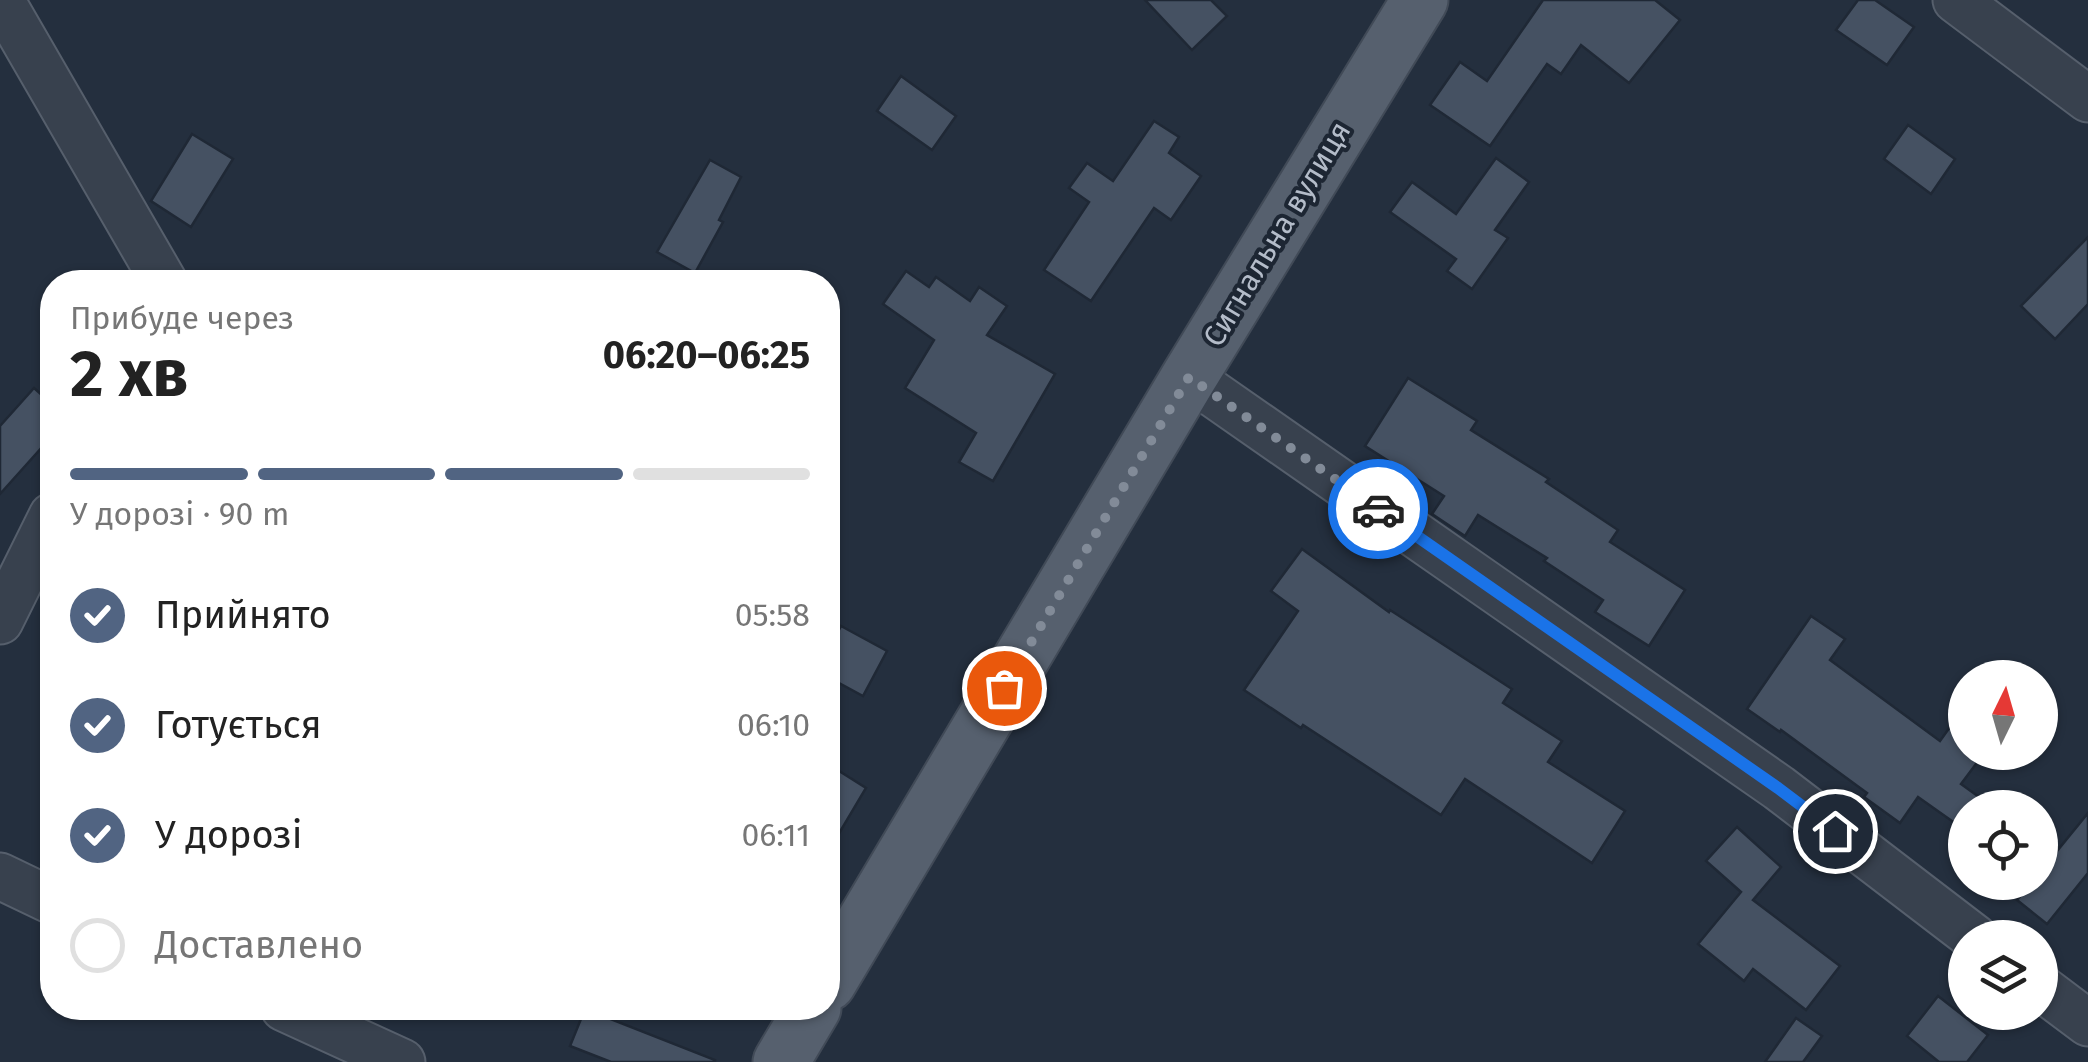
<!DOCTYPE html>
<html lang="uk">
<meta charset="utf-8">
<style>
body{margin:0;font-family:"Fira Sans",sans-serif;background:#f6f6f6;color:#222;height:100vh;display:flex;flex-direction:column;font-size:38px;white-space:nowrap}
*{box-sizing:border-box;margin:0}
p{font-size:32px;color:#767676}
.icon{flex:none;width:55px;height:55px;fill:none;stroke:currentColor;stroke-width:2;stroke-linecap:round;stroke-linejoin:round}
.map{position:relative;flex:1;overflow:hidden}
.panel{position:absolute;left:40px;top:270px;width:800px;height:750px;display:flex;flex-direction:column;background:#fff;border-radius:40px;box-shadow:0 2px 8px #0004}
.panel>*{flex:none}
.needle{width:65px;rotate:5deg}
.buttons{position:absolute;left:1948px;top:660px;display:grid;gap:20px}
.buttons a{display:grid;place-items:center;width:110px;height:110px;border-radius:50%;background:#fff;box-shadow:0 2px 8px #0004;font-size:50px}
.pin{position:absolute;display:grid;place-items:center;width:85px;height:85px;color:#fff;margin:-42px;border:5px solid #fff;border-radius:50%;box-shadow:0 2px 10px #0007}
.courier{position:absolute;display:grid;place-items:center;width:100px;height:100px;margin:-50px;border:8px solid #1a73e8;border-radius:50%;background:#fff;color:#222;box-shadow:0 2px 12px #0007}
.overview em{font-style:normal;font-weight:700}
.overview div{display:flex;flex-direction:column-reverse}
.overview{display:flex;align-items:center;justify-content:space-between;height:170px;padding:0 30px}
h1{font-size:65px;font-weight:700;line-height:75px}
.bar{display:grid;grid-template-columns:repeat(4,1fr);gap:15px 10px;align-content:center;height:120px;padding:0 30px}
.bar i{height:12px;border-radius:8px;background:#e0e0e0}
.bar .active{background:#516482}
.bar p{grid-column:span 4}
ol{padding:0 30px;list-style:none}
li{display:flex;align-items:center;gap:30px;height:110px}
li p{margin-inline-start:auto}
li .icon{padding:10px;border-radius:50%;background:#516482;color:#fff;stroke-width:4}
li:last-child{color:#767676}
li i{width:55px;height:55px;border:5px solid #e0e0e0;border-radius:50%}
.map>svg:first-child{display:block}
.building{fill:#455162;stroke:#1f2835;stroke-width:2.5}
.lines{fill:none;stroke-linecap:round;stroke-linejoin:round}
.minor-casing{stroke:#565f6c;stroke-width:49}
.primary-casing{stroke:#414a57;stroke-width:59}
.minor{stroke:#38414e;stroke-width:45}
.primary{stroke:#56606e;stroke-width:55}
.done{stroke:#828b98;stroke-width:10;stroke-dasharray:0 18}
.route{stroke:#1a73e8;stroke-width:12}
.labels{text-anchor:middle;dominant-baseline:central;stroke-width:8;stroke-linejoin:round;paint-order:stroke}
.street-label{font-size:30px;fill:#b4bcc9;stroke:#1d2633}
</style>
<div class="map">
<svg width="2088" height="1062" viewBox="0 0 2088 1062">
<rect width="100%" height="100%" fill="#242f3e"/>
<!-- building -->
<g class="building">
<polygon points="1145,0 1211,0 1227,16 1192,50"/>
<polygon points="1543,0 1655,0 1680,20 1629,83 1581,45 1561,74 1547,64 1490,146 1430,105 1460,62 1487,81"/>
<polygon points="1858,0 1875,0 1914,27 1887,65 1836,30"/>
<polygon points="901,76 956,116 932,150 877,111"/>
<polygon points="1154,121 1179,137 1169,153 1201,176 1171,220 1154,208 1091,301 1044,270 1089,202 1069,188 1087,163 1113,181"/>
<polygon points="1908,125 1955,159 1931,194 1884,159"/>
<polygon points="192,134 233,159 191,227 151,201"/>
<polygon points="1496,158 1529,182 1495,230 1508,238 1472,289 1447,271 1456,259 1390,212 1412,182 1456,214"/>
<polygon points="710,160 741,177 719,220 723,222 695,273 657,252"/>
<polygon points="2088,237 2088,304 2055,339 2021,306"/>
<polygon points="906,271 929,287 936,277 970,301 979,287 1007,306 987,335 1055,374 993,481 959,462 976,433 905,388 934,340 883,304"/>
<polygon points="1408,378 1477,421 1471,430 1549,479 1546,482 1618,530 1610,542 1685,590 1649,646 1595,612 1603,600 1544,561 1547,558 1478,515 1465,536 1432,514 1444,496 1365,446"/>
<polygon points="34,388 52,404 52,436 0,494 0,426"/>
<polygon points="1302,549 1389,612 1390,610 1512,689 1503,703 1562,741 1548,762 1625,811 1592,863 1465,779 1441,815 1303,725 1301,728 1244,690 1298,611 1271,591"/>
<polygon points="1811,616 1845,639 1830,660 1940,741 1965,706 1965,752 1985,752 1961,784 1979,797 1972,808 1965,808 1965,817 1959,826 1918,797 1900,823 1864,797 1867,793 1781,730 1780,732 1747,709"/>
<polygon points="841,626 887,651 863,696 828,677 828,651"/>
<polygon points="828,764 866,788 828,852"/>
<polygon points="2088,813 2088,873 2047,924 2017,900 2032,882 2040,882 2040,872"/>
<polygon points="1737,827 1781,867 1753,900 1840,966 1806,1010 1753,969 1744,981 1698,944 1741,892 1706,861"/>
<polygon points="1938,996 1988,1035 1967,1062 1939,1062 1907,1036"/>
<polygon points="585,1009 715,1060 715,1062 611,1062 570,1046"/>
<polygon points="1796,1018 1822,1036 1803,1062 1765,1062"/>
</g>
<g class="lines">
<!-- minor casing -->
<g class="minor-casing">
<g id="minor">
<polyline points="1,0 164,282"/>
<polyline points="1956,0 2088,99"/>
<polyline points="1189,377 1779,788 1975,938"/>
<polyline points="0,621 52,516"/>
<polyline points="0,876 52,901"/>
<polyline points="2040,987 2088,1023"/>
<polyline points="284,1008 402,1062"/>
</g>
</g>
<!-- primary casing -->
<g class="primary-casing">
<g id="primary">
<polyline points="828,983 1189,377 1420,0"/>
<polyline points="781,1062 813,1008"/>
</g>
</g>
<!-- minor -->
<use href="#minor" class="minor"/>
<!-- primary -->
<use href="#primary" class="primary"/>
</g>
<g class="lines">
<!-- done -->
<polyline class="done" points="1004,688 1189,377 1378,509"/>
<!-- route -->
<polyline class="route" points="1378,509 1778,788 1835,831"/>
</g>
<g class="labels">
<!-- street labels -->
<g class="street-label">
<text transform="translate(1277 234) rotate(-59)">Сигнальна вулиця</text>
</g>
</g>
</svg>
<div class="buttons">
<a><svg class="needle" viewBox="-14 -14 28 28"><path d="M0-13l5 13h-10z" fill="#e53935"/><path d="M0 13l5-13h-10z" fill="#767676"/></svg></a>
<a><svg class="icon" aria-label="locate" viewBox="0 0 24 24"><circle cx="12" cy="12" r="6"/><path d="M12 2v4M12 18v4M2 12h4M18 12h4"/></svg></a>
<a><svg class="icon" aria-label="layers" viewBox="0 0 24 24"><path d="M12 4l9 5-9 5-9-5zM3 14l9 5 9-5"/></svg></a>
</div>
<div class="pin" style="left:1004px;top:688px;background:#ea580c"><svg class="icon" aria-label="bag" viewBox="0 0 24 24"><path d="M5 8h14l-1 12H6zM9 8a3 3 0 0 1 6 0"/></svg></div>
<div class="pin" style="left:1835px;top:831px;background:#1f2937"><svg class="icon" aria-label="home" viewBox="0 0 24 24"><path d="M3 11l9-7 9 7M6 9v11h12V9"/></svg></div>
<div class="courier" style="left:1378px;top:509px"><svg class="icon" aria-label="car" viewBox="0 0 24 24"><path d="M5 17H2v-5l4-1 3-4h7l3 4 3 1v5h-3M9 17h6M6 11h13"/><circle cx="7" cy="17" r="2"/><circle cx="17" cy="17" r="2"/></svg></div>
<section class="panel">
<div class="overview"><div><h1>2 хв</h1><p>Прибуде через</p></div><em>06:20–06:25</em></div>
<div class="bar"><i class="active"></i><i class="active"></i><i class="active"></i><i></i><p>У дорозі · 90 m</p></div>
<ol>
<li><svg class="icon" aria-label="check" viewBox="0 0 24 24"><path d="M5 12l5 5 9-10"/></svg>Прийнято<p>05:58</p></li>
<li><svg class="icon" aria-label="check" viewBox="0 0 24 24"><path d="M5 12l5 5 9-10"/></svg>Готується<p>06:10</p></li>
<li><svg class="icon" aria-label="check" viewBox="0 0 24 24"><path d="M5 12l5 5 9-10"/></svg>У дорозі<p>06:11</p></li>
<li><i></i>Доставлено</li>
</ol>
</section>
</div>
